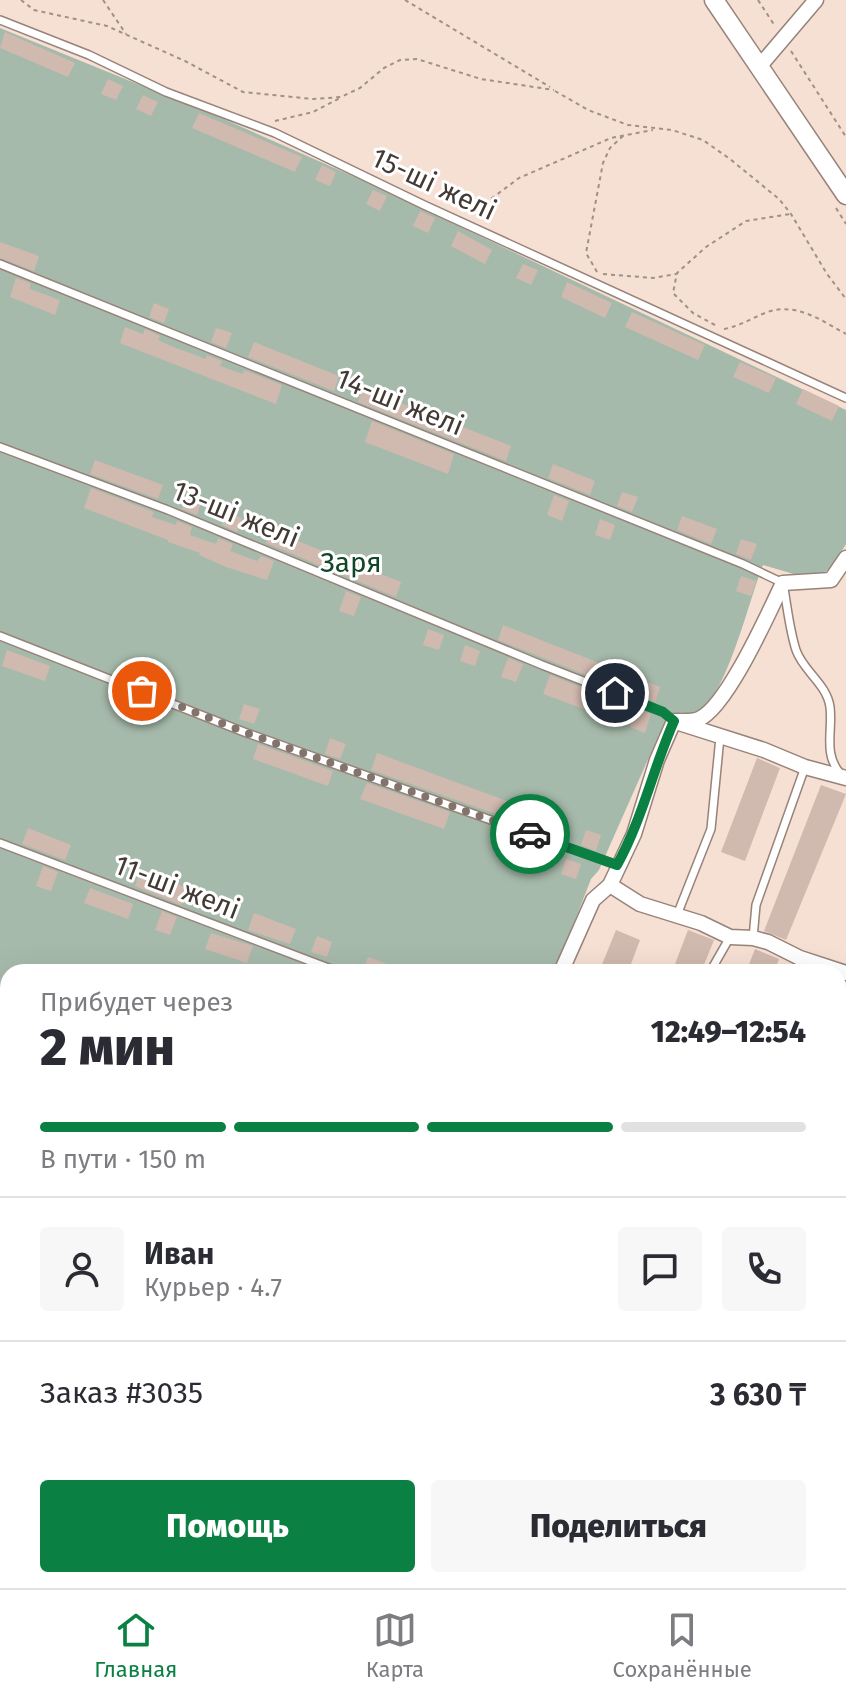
<!DOCTYPE html>
<html lang="ru">
<meta charset="utf-8">
<style>
body{margin:0;font-family:"Fira Sans",sans-serif;background:#f7f7f7;color:#2b2b33;height:100vh;display:flex;flex-direction:column;font-size:30px;white-space:nowrap}
*{box-sizing:border-box;margin:0}
p{font-size:26px;color:#7c7c81}
.icon{flex:none;width:44px;height:44px;fill:none;stroke:currentColor;stroke-width:2;stroke-linecap:round;stroke-linejoin:round}
.map{position:relative;flex:1;overflow:hidden}
.panel{position:absolute;left:0px;top:964px;width:846px;height:624px;display:flex;flex-direction:column;background:#fff;border-radius:24px 24px 0 0;box-shadow:0 8px 32px #0002}
.panel>*{flex:none}
.pin{position:absolute;display:grid;place-items:center;width:68px;height:68px;color:#fff;margin:-34px;border:4px solid #fff;border-radius:50%;box-shadow:0 2px 8px #0007}
.courier{position:absolute;display:grid;place-items:center;width:80px;height:80px;margin:-40px;border:6px solid #0b8043;border-radius:50%;background:#fff;color:#222;box-shadow:0 2px 10px #0007}
.head em{font-style:normal;font-weight:800}
.head div{display:flex;flex-direction:column-reverse}
.head{display:flex;align-items:center;justify-content:space-between;height:136px;padding:0 40px}
h1{font-size:52px;font-weight:800;line-height:60px}
.bar{display:grid;grid-template-columns:repeat(4,1fr);gap:12px 8px;align-content:center;height:96px;padding:0 40px}
.bar i{height:10px;border-radius:6px;background:#e1e1e2}
.bar .selected{background:#0b8043}
.bar p{grid-column:span 4}
.line{display:flex;align-items:center;gap:20px;padding:0 40px;border-top:2px solid #e1e1e2}
.line div{flex:1}
.round{display:grid;place-items:center;flex:none;width:84px;height:84px;border-radius:8px;background:#f7f7f7}
.cta{display:flex;gap:16px;margin-top:auto;padding:16px 40px}
.cta a{flex:1;height:92px;border-radius:8px;background:#0b8043;color:#fff;font-size:32px;font-weight:800;line-height:92px;text-align:center}
.cta a+a{background:#f7f7f7;color:#2b2b33}
.tabs{display:flex;justify-content:space-around;align-items:center;height:112px;border-top:2px solid #e1e1e2;background:#fff;font-size:22px;color:#7c7c81}
.tabs a{display:grid;justify-items:center;gap:4px}
.tabs .selected{color:#0b8043}
.map>svg:first-child{display:block}
.green{fill:#a6baab}
.building{fill:#d0b9af}
.lines{fill:none;stroke-linecap:round;stroke-linejoin:round}
.service-casing{stroke:#988379;stroke-width:10}
.minor-casing{stroke:#988379;stroke-width:17}
.tertiary-casing{stroke:#988379;stroke-width:21}
.path{stroke:#a09087;stroke-width:2;stroke-dasharray:4 4;stroke-linecap:butt}
.service{stroke:#fff;stroke-width:7}
.minor{stroke:#fff;stroke-width:14}
.tertiary{stroke:#fff;stroke-width:18}
.done{stroke:#82746c;stroke-width:8;stroke-dasharray:0 14.4}
.route{stroke:#0b8043;stroke-width:10}
.labels{text-anchor:middle;dominant-baseline:central;stroke-width:6;stroke-linejoin:round;paint-order:stroke}
.street-label{font-size:28px;fill:#433a35;stroke:#fff}
.park-label{font-size:28px;fill:#114728;stroke:#fff}
</style>
<div class="map">
<svg width="846" height="1588" viewBox="0 0 846 1588">
<rect width="100%" height="100%" fill="#f6dfd3"/>
<!-- green -->
<path class="green" d="M0,28L226,120L364,181L846,410V544L833,566L814,580L763,565C749,599 728,693 699,711C690,716 678,714 669,712L599,870L591,879L555,972H8V1580H328L325,1588H0Z"/>
<!-- building -->
<g class="building">
<polygon points="5,32 75,63 68,77 0,48"/>
<polygon points="108,79 123,86 116,100 101,94"/>
<polygon points="143,95 158,102 151,116 136,109"/>
<polygon points="199,113 302,157 295,172 192,128"/>
<polygon points="322,165 336,172 330,186 315,180"/>
<polygon points="373,190 387,196 380,211 366,204"/>
<polygon points="420,211 435,218 428,233 413,226"/>
<polygon points="458,231 492,250 485,264 451,246"/>
<polygon points="0,242 39,256 34,271 0,258"/>
<polygon points="523,264 538,270 531,285 516,278"/>
<polygon points="16,278 30,283 30,289 60,300 55,315 10,297"/>
<polygon points="567,282 612,303 605,318 561,297"/>
<polygon points="154,303 169,309 164,323 149,317"/>
<polygon points="632,312 705,345 698,360 625,327"/>
<polygon points="125,327 143,334 145,329 160,336 158,340 171,346 206,359 207,355 222,361 220,366 243,374 244,370 282,385 276,404 120,343"/>
<polygon points="216,328 232,333 226,348 211,342"/>
<polygon points="254,342 339,376 334,391 248,357"/>
<polygon points="740,362 776,378 769,393 733,377"/>
<polygon points="363,388 511,446 506,461 358,402"/>
<polygon points="803,389 839,406 832,421 796,404"/>
<polygon points="372,421 454,454 448,474 365,442"/>
<polygon points="95,460 163,485 158,499 90,474"/>
<polygon points="553,464 595,481 590,495 548,478"/>
<polygon points="91,488 154,512 152,517 176,525 177,521 192,527 190,535 216,544 218,538 233,544 230,551 257,561 261,556 274,561 267,580 226,567 199,555 200,553 168,542 168,540 84,508"/>
<polygon points="622,492 638,497 632,512 617,506"/>
<polygon points="554,495 569,501 562,521 547,515"/>
<polygon points="186,497 201,502 197,515 182,509"/>
<polygon points="227,513 242,518 237,532 222,525"/>
<polygon points="682,516 717,529 711,544 677,530"/>
<polygon points="600,519 615,525 610,540 595,535"/>
<polygon points="270,530 401,582 396,597 266,543"/>
<polygon points="741,539 757,544 751,560 736,554"/>
<polygon points="741,576 756,581 751,596 736,591"/>
<polygon points="346,591 361,597 354,616 339,611"/>
<polygon points="503,625 660,687 655,702 498,640"/>
<polygon points="428,629 444,635 439,650 423,645"/>
<polygon points="465,645 480,651 475,666 460,661"/>
<polygon points="7,650 50,666 45,681 2,666"/>
<polygon points="508,658 523,664 516,682 501,677"/>
<polygon points="550,675 593,692 587,710 543,694"/>
<polygon points="116,691 132,697 126,712 111,707"/>
<polygon points="244,704 260,709 254,724 239,719"/>
<polygon points="636,708 651,714 645,733 630,727"/>
<polygon points="330,738 346,744 340,759 325,754"/>
<polygon points="258,744 333,771 328,786 253,759"/>
<polygon points="377,753 507,801 502,816 371,770"/>
<polygon points="757,758 780,768 745,861 721,852"/>
<polygon points="367,783 450,812 444,829 360,799"/>
<polygon points="821,785 846,794 786,940 764,931"/>
<polygon points="529,810 544,815 539,830 524,825"/>
<polygon points="28,828 71,845 65,860 22,844"/>
<polygon points="586,830 601,835 596,851 581,845"/>
<polygon points="520,837 535,843 529,861 513,856"/>
<polygon points="566,859 581,864 576,879 561,874"/>
<polygon points="43,866 58,872 51,891 36,886"/>
<polygon points="140,871 188,888 181,905 135,886"/>
<polygon points="90,888 133,904 128,919 84,903"/>
<polygon points="162,911 177,917 170,935 155,930"/>
<polygon points="254,913 296,929 290,944 248,930"/>
<polygon points="616,930 640,940 628,972 599,972"/>
<polygon points="688,930 714,940 701,972 672,972"/>
<polygon points="211,933 253,946 247,963 205,949"/>
<polygon points="317,936 332,942 327,957 311,952"/>
<polygon points="755,949 779,959 774,972 746,972"/>
<polygon points="368,957 404,970 404,972 363,972"/>
</g>
<g class="lines">
<!-- service casing -->
<g class="service-casing">
<g id="service">
<polyline points="0,20 89,55 166,92 275,133 424,205 846,398"/>
<path d="M0,264L743,564L783,583C787,604 789,628 796,650C803,671 827,684 830,707C833,730 823,754 840,773"/>
<polyline points="0,447 168,510 542,665 663,712 674,721"/>
<polyline points="0,636 244,732 617,865"/>
<polyline points="0,843 339,972"/>
<polyline points="677,915 711,829 720,737"/>
<polyline points="753,938 756,905 805,767"/>
<polyline points="710,972 730,937"/>
<polyline points="0,1025 8,1028"/>
<polyline points="0,1224 8,1227"/>
<polyline points="838,1368 846,1367"/>
<polyline points="0,1397 8,1400"/>
<polyline points="398,1588 401,1580"/>
<polyline points="477,1588 486,1580"/>
<polyline points="490,1588 491,1580"/>
<polyline points="551,1588 554,1580"/>
</g>
</g>
<!-- minor casing -->
<g class="minor-casing">
<g id="minor">
<polyline points="759,67 816,0"/>
<polyline points="679,723 764,750 805,767 846,778"/>
<polyline points="610,885 640,904 701,923 730,937 753,938 768,942 800,958 846,973"/>
<path d="M561,972L593,900L610,885L634,834L657,760L674,721C681,721 692,722 699,719C727,707 769,612 783,583L831,580L846,558"/>
<polyline points="838,1061 846,1035"/>
<polyline points="838,1323 846,1326"/>
<polyline points="838,1465 846,1470"/>
<polyline points="443,1580 451,1588"/>
<polyline points="638,1580 639,1588"/>
<polyline points="348,1588 352,1580"/>
<polyline points="661,1588 675,1580"/>
<polyline points="696,1588 702,1580"/>
</g>
</g>
<!-- tertiary casing -->
<g class="tertiary-casing">
<polyline id="tertiary" points="714,0 846,195"/>
</g>
<!-- path -->
<g class="path">
<polyline points="21,0 34,10 107,26 185,61 243,92 313,99 341,97 360,88 384,68 400,60 417,59 481,79 554,90"/>
<polyline points="103,0 126,34"/>
<polyline points="405,0 550,87"/>
<polyline points="758,0 775,26"/>
<polyline points="791,51 846,137"/>
<polyline points="555,91 588,110 628,125 672,130 703,140 730,159 779,199 791,214 827,274 846,299"/>
<polyline points="275,121 313,112 340,98"/>
<polyline points="836,208 846,224"/>
<polyline points="472,213 519,178 611,138 653,130"/>
<polyline points="597,272 586,253 603,163 610,148 623,136"/>
<polyline points="603,274 653,278 676,274"/>
<polyline points="715,325 693,313 673,293 677,273 706,247 746,221 790,214"/>
<path d="M724,329C740,326 750,319 765,313C794,301 821,320 846,334"/>
</g>
<!-- service -->
<use href="#service" class="service"/>
<!-- minor -->
<use href="#minor" class="minor"/>
<!-- tertiary -->
<use href="#tertiary" class="tertiary"/>
</g>
<g class="lines">
<!-- done -->
<polyline class="done" points="142,691 244,732 530,834"/>
<!-- route -->
<path class="route" d="M530,834L617,865C642,820 653,769 674,721L663,712L615,693"/>
</g>
<g class="labels">
<!-- street labels -->
<g class="street-label">
<text transform="translate(434 184) rotate(25)">15-ші желі</text>
<text transform="translate(400 402) rotate(22)">14-ші желі</text>
<text transform="translate(236 514) rotate(22)">13-ші желі</text>
<text transform="translate(177 887) rotate(21)">11-ші желі</text>
</g>
<!-- park labels -->
<g class="park-label">
<text x="351" y="562">Заря</text>
</g>
</g>
</svg>
<div class="pin" style="left:142px;top:691px;background:#ea580c"><svg class="icon" aria-label="bag" viewBox="0 0 24 24"><path d="M5 8h14l-1 12H6zM9 8a3 3 0 0 1 6 0"/></svg></div>
<div class="pin" style="left:615px;top:693px;background:#1f2937"><svg class="icon" aria-label="home" viewBox="0 0 24 24"><path d="M3 11l9-7 9 7M6 9v11h12V9"/></svg></div>
<div class="courier" style="left:530px;top:834px"><svg class="icon" aria-label="car" viewBox="0 0 24 24"><path d="M5 17H2v-5l4-1 3-4h7l3 4 3 1v5h-3M9 17h6M6 11h13"/><circle cx="7" cy="17" r="2"/><circle cx="17" cy="17" r="2"/></svg></div>
<section class="panel">
<div class="head"><div><h1>2 мин</h1><p>Прибудет через</p></div><em>12:49–12:54</em></div>
<div class="bar"><i class="selected"></i><i class="selected"></i><i class="selected"></i><i></i><p>В пути · 150 m</p></div>
<div class="line" style="height:144px"><a class="round"><svg class="icon" aria-label="person" viewBox="0 0 24 24"><circle cx="12" cy="8" r="4"/><path d="M4 21q1-7 8-7t8 7"/></svg></a><div><b>Иван</b><p>Курьер · 4.7</p></div><a class="round"><svg class="icon" aria-label="chat" viewBox="0 0 24 24"><path d="M4 5h16v11H9l-5 4z"/></svg></a><a class="round"><svg class="icon" aria-label="phone" viewBox="0 0 24 24"><path d="M5 4h4l2 5-3 2q2 4 5 5l2-3 5 2v4C11 20 4 13 5 4z"/></svg></a></div>
<div class="line" style="height:104px"><div>Заказ #3035</div><b>3 630 ₸</b></div>
<div class="cta"><a>Помощь</a><a>Поделиться</a></div>
</section>
</div>
<nav class="tabs">
<a class="selected"><svg class="icon" aria-label="home" viewBox="0 0 24 24"><path d="M3 11l9-7 9 7M6 9v11h12V9"/></svg>Главная</a>
<a><svg class="icon" aria-label="map" viewBox="0 0 24 24"><path d="M3 6l6-2 6 2 6-2v14l-6 2-6-2-6 2zM9 4v14M15 6v14"/></svg>Карта</a>
<a><svg class="icon" aria-label="saved" viewBox="0 0 24 24"><path d="M7 4h10v16l-5-4-5 4z"/></svg>Сохранённые</a>
</nav>
